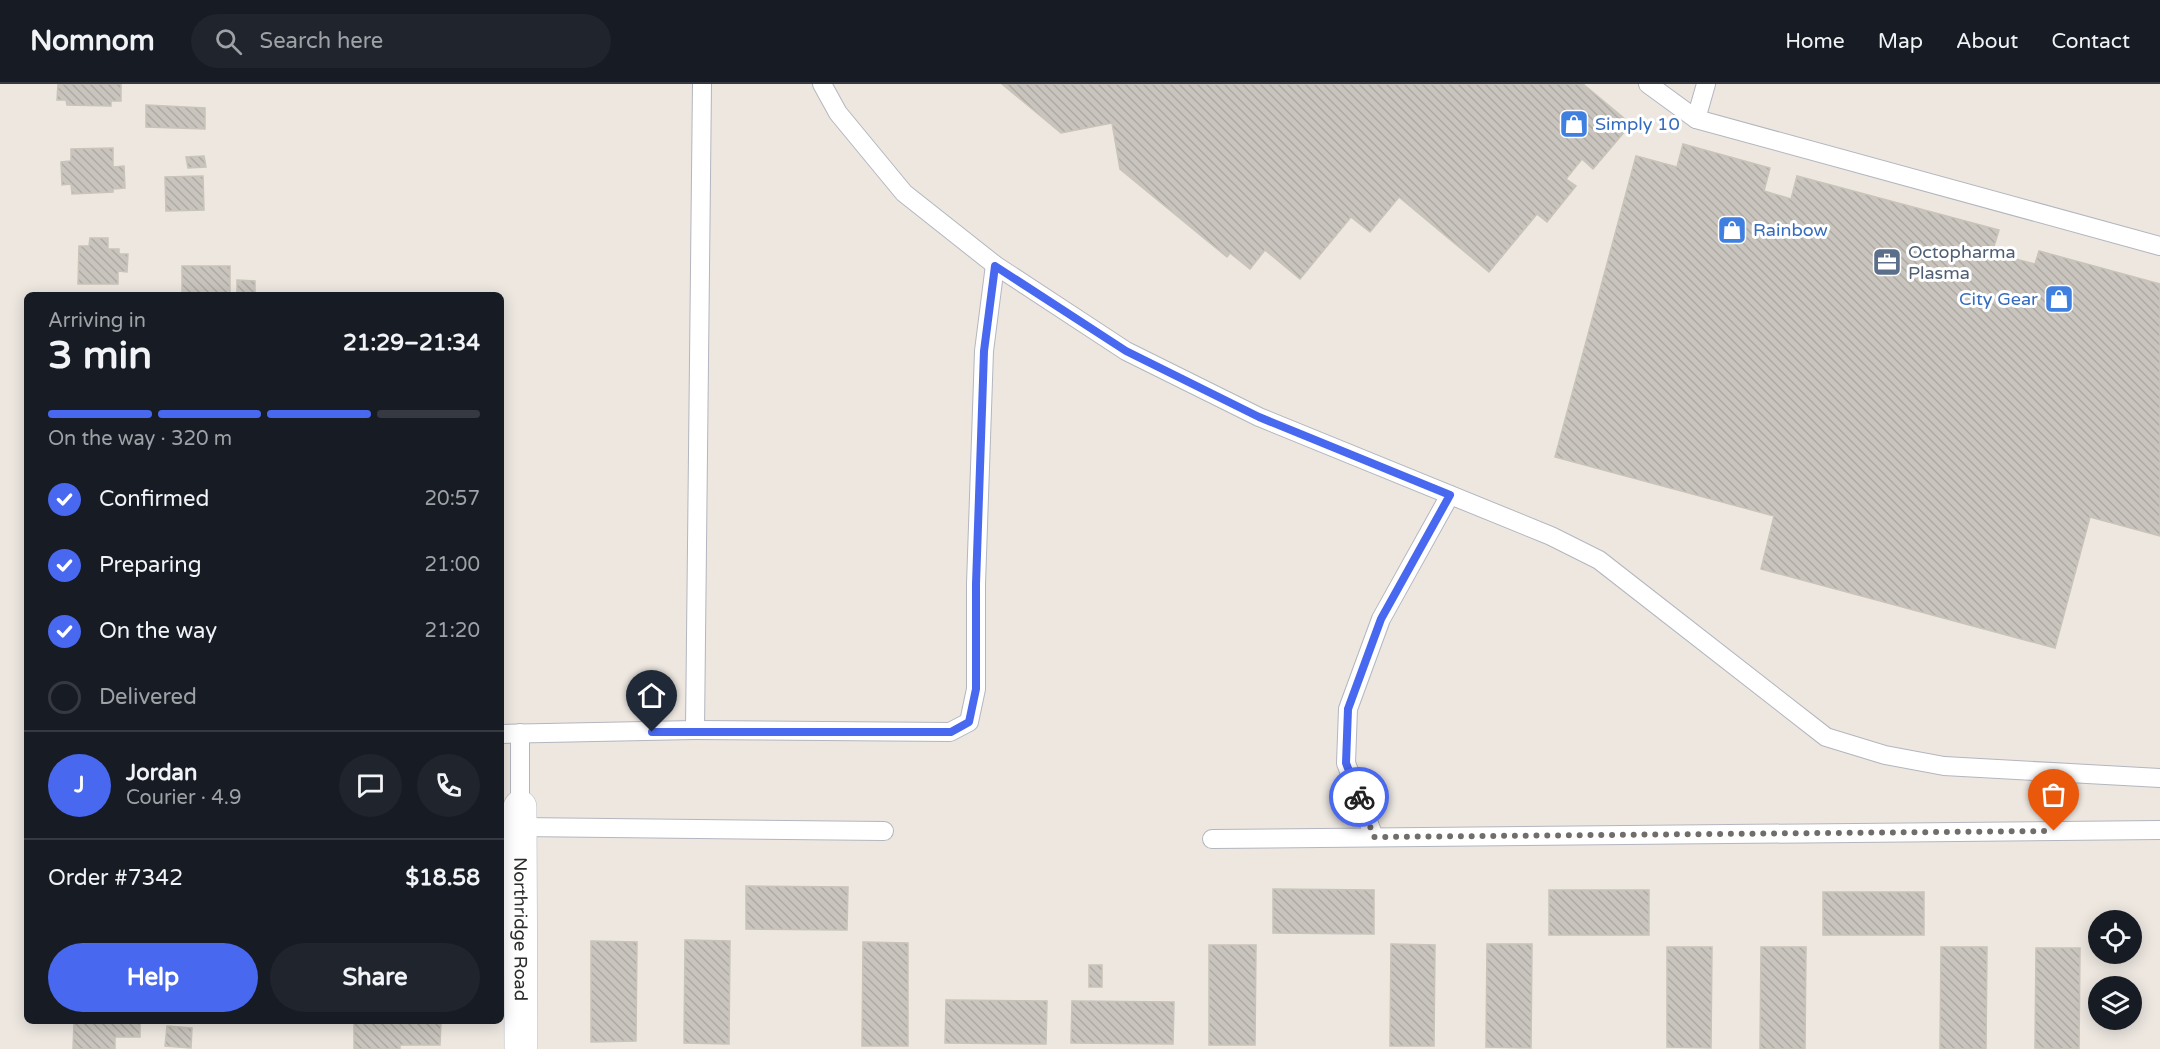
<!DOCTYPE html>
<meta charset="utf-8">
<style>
body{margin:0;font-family:"Varela Round",sans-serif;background:#20242c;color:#f1f3f6;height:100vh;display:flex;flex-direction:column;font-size:22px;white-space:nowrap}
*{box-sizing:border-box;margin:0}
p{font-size:20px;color:#9ea1a6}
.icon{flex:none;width:33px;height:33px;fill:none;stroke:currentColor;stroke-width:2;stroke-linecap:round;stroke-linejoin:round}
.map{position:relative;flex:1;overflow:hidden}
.drawer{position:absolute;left:24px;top:208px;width:480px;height:732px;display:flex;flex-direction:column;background:#171b24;border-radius:9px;box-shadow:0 3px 15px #0003}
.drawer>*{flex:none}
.buttons{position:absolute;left:2088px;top:826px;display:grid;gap:12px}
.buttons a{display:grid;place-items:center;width:54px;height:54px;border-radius:50%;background:#171b24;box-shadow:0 3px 15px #0003;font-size:30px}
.pin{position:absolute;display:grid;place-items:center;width:51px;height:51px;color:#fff;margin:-62px -26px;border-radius:50% 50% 50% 0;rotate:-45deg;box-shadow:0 0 6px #0007}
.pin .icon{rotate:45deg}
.courier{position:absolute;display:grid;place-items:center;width:60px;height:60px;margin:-30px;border:4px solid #4968f0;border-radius:50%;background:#fff;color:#222;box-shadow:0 2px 8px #0007}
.headline em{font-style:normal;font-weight:800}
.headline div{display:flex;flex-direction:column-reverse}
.headline{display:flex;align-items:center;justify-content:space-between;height:102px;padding:0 24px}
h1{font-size:39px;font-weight:800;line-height:45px}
.bar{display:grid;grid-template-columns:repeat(4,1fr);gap:9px 6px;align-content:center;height:72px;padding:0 24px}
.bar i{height:8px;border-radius:4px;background:#363941}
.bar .on{background:#4968f0}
.bar p{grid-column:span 4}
.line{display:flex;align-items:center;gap:15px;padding:0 24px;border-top:2px solid #363941}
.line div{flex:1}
.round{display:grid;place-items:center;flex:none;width:63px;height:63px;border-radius:32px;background:#20242c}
ol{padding:0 24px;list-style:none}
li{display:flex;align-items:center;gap:18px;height:66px}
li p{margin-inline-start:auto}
li .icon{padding:6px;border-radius:50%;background:#4968f0;color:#fff;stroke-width:4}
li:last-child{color:#9ea1a6}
li i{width:33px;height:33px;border:3px solid #363941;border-radius:50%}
.button{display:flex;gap:12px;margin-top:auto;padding:12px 24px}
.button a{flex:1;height:69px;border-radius:36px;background:#4968f0;color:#fff;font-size:24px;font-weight:800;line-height:69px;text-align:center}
.button a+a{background:#20242c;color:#f1f3f6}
header{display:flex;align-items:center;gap:36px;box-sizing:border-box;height:84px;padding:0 30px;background:#171b24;border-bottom:2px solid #363941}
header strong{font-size:28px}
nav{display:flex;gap:33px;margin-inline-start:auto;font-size:21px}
.search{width:420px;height:54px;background:#20242c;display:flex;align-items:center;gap:15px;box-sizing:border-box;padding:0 21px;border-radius:33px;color:#9ea1a6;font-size:22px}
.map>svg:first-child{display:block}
.building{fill:url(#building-back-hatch);stroke:#c9c3b9;stroke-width:1.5}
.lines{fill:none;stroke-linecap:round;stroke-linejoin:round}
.service-casing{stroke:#b3b6bf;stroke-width:20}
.minor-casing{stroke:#b3b6bf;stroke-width:34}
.service{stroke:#fff;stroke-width:18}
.minor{stroke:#fff;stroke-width:33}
.done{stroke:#706d6b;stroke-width:6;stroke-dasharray:0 10.8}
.route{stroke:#4968f0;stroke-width:8}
.labels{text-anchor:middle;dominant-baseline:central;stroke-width:6;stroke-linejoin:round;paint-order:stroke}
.shop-label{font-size:18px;fill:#366cbe;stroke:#fff;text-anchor:start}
.service-label{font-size:18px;fill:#4e5e75;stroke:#fff;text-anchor:start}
.street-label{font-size:18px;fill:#2c2c2c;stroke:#fff}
</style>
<header>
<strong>Nomnom</strong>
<div class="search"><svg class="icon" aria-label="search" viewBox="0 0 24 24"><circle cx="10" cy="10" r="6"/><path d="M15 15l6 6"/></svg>Search here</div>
<nav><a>Home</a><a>Map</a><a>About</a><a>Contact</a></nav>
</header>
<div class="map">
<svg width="2160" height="965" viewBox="0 0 2160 965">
<defs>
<pattern id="building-back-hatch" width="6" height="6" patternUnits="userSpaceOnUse" patternTransform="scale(1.5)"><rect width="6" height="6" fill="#c9c5be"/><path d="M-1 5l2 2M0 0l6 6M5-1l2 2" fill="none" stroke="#ada9a3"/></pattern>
</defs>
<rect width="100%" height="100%" fill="#ede7e0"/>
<!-- building -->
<g class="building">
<polygon points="58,0 121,0 121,17 111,17 111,22 67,21 66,16 57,16"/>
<polygon points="1002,0 1583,0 1631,40 1593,85 1582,75 1566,95 1576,102 1547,138 1537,130 1489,188 1399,113 1370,148 1351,133 1300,195 1265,166 1250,185 1230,169 1227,173 1120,85 1112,39 1061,49"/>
<polygon points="146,21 205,24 205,45 146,43"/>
<polygon points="1683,60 1770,84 1764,107 1791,115 1797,92 1999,146 1992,169 2035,180 2039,167 2160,200 2160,452 2090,433 2055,564 1761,485 1774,432 1555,373 1636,72 1677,83"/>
<polygon points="113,64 113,83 124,82 125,104 113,105 113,108 72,110 71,100 62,101 61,78 71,77 71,65"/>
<polygon points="204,72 206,83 188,84 186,73"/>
<polygon points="203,92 204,126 166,127 165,93"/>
<polygon points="90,154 108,154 108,165 119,165 119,170 128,170 127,188 118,187 118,200 78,200 79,162 89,162"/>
<rect x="182" y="182" width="48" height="30"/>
<polygon points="237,196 255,197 255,212 237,212"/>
<polygon points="746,802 848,803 847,846 746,845"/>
<polygon points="1273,805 1374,806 1374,850 1273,849"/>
<rect x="1549" y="806" width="100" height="45"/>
<rect x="1823" y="808" width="101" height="43"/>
<polygon points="685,856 730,857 729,960 684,959"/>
<polygon points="591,857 637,858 636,957 591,958"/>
<polygon points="863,858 908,859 908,962 862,962"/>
<polygon points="1391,860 1435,861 1434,962 1390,962"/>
<polygon points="1487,860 1532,860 1531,964 1486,963"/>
<polygon points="1209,861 1256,861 1255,961 1209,961"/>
<polygon points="1667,863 1712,863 1711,964 1667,963"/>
<polygon points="1761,863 1806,863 1805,965 1760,965"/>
<polygon points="1941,863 1987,863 1986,965 1940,965"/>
<polygon points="2036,864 2080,864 2079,965 2035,964"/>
<rect x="1089" y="881" width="13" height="22"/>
<polygon points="946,916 1047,917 1046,960 945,959"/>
<polygon points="1072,917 1174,918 1173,960 1071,959"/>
<polygon points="74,938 140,938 140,953 115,953 115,965 73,965"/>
<polygon points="354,938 441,938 440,961 400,961 400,965 354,965"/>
<polygon points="167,942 192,944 191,964 165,962"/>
</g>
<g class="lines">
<!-- service casing -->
<g class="service-casing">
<g id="service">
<polyline points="822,0 838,29 904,109 995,181 1126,267 1259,333 1551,452 1599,476 1826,653 1885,671 1944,682 2160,694"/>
<polyline points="1648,0 1696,35 2160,162"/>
<polyline points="1696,35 1706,0"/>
<polyline points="693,646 950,648 969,638 976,605 976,500 984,267 995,181"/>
<polyline points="501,650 695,646 702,0"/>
<polyline points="520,723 520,649"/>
<polyline points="520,743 884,747"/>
<polyline points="1374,753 1346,679 1348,625 1381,535 1450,411"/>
<polyline points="1212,755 2160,746"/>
</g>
</g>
<!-- minor casing -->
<g class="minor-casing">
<g id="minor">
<path id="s1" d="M520,723L521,965"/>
</g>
</g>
<!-- service -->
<use href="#service" class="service"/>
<!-- minor -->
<use href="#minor" class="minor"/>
</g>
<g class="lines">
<!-- done -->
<polyline class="done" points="1359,713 1374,753 2054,747"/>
<!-- route -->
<polyline class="route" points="652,648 951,648 969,638 976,605 976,500 984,267 995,182 1126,267 1259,333 1450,411 1381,535 1348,625 1346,679 1359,713"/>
</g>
<!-- icons -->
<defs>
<g id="shop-square" transform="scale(1.5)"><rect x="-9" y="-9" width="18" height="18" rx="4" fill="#3f7fe0" stroke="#fff"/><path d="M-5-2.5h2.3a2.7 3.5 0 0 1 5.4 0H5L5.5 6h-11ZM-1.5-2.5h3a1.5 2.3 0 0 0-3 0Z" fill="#fff"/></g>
<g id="office-square" transform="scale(1.5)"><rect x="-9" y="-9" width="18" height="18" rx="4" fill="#5c6f8a" stroke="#fff"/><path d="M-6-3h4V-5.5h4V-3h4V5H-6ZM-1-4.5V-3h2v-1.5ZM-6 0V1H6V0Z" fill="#fff"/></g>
</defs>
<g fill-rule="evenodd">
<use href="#shop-square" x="1574" y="40"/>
<use href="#shop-square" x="1732" y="146"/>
<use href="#office-square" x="1887" y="178"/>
<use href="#shop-square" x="2059" y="215"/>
</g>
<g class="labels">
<!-- shop labels -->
<g class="shop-label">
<text x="1595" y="40">Simply 10</text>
<text x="1753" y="146">Rainbow</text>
<text x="2038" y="215" text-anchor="end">City Gear</text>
</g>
<!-- service labels -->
<g class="service-label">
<text x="1908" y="168">Octopharma<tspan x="1908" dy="21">Plasma</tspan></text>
</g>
<!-- street labels -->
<g class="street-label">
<text stroke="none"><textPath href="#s1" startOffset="122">Northridge Road</textPath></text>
</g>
</g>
</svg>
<div class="buttons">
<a><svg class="icon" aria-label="locate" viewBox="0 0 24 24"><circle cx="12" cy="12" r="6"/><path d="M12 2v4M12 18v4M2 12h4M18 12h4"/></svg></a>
<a><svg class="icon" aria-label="layers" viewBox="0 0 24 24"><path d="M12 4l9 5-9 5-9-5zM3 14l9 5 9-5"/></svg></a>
</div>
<div class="pin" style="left:2054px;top:747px;background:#ea580c"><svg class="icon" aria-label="bag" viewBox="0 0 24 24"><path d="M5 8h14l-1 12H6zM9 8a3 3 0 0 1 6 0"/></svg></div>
<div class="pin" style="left:652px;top:648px;background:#1f2937"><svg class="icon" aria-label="home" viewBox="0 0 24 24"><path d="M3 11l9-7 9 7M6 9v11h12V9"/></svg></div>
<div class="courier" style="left:1359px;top:713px"><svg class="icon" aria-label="bike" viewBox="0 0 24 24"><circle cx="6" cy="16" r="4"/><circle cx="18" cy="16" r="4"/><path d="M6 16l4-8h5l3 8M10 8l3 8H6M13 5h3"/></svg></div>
<section class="drawer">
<div class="headline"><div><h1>3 min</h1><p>Arriving in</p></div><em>21:29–21:34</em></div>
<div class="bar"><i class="on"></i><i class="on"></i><i class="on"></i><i></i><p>On the way · 320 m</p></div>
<ol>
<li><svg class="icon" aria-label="check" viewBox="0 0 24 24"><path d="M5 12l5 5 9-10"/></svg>Confirmed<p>20:57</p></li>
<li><svg class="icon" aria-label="check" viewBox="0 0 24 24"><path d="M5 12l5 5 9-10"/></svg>Preparing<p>21:00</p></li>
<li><svg class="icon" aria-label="check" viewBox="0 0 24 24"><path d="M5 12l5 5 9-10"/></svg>On the way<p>21:20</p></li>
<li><i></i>Delivered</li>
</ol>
<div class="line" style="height:108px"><b class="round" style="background:#4968f0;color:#fff">J</b><div><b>Jordan</b><p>Courier · 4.9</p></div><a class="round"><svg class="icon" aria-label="chat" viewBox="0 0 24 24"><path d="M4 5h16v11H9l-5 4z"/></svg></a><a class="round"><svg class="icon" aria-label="phone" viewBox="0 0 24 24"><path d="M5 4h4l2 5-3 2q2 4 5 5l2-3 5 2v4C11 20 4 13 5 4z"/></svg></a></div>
<div class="line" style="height:78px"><div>Order #7342</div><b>$18.58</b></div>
<div class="button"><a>Help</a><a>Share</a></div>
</section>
</div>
